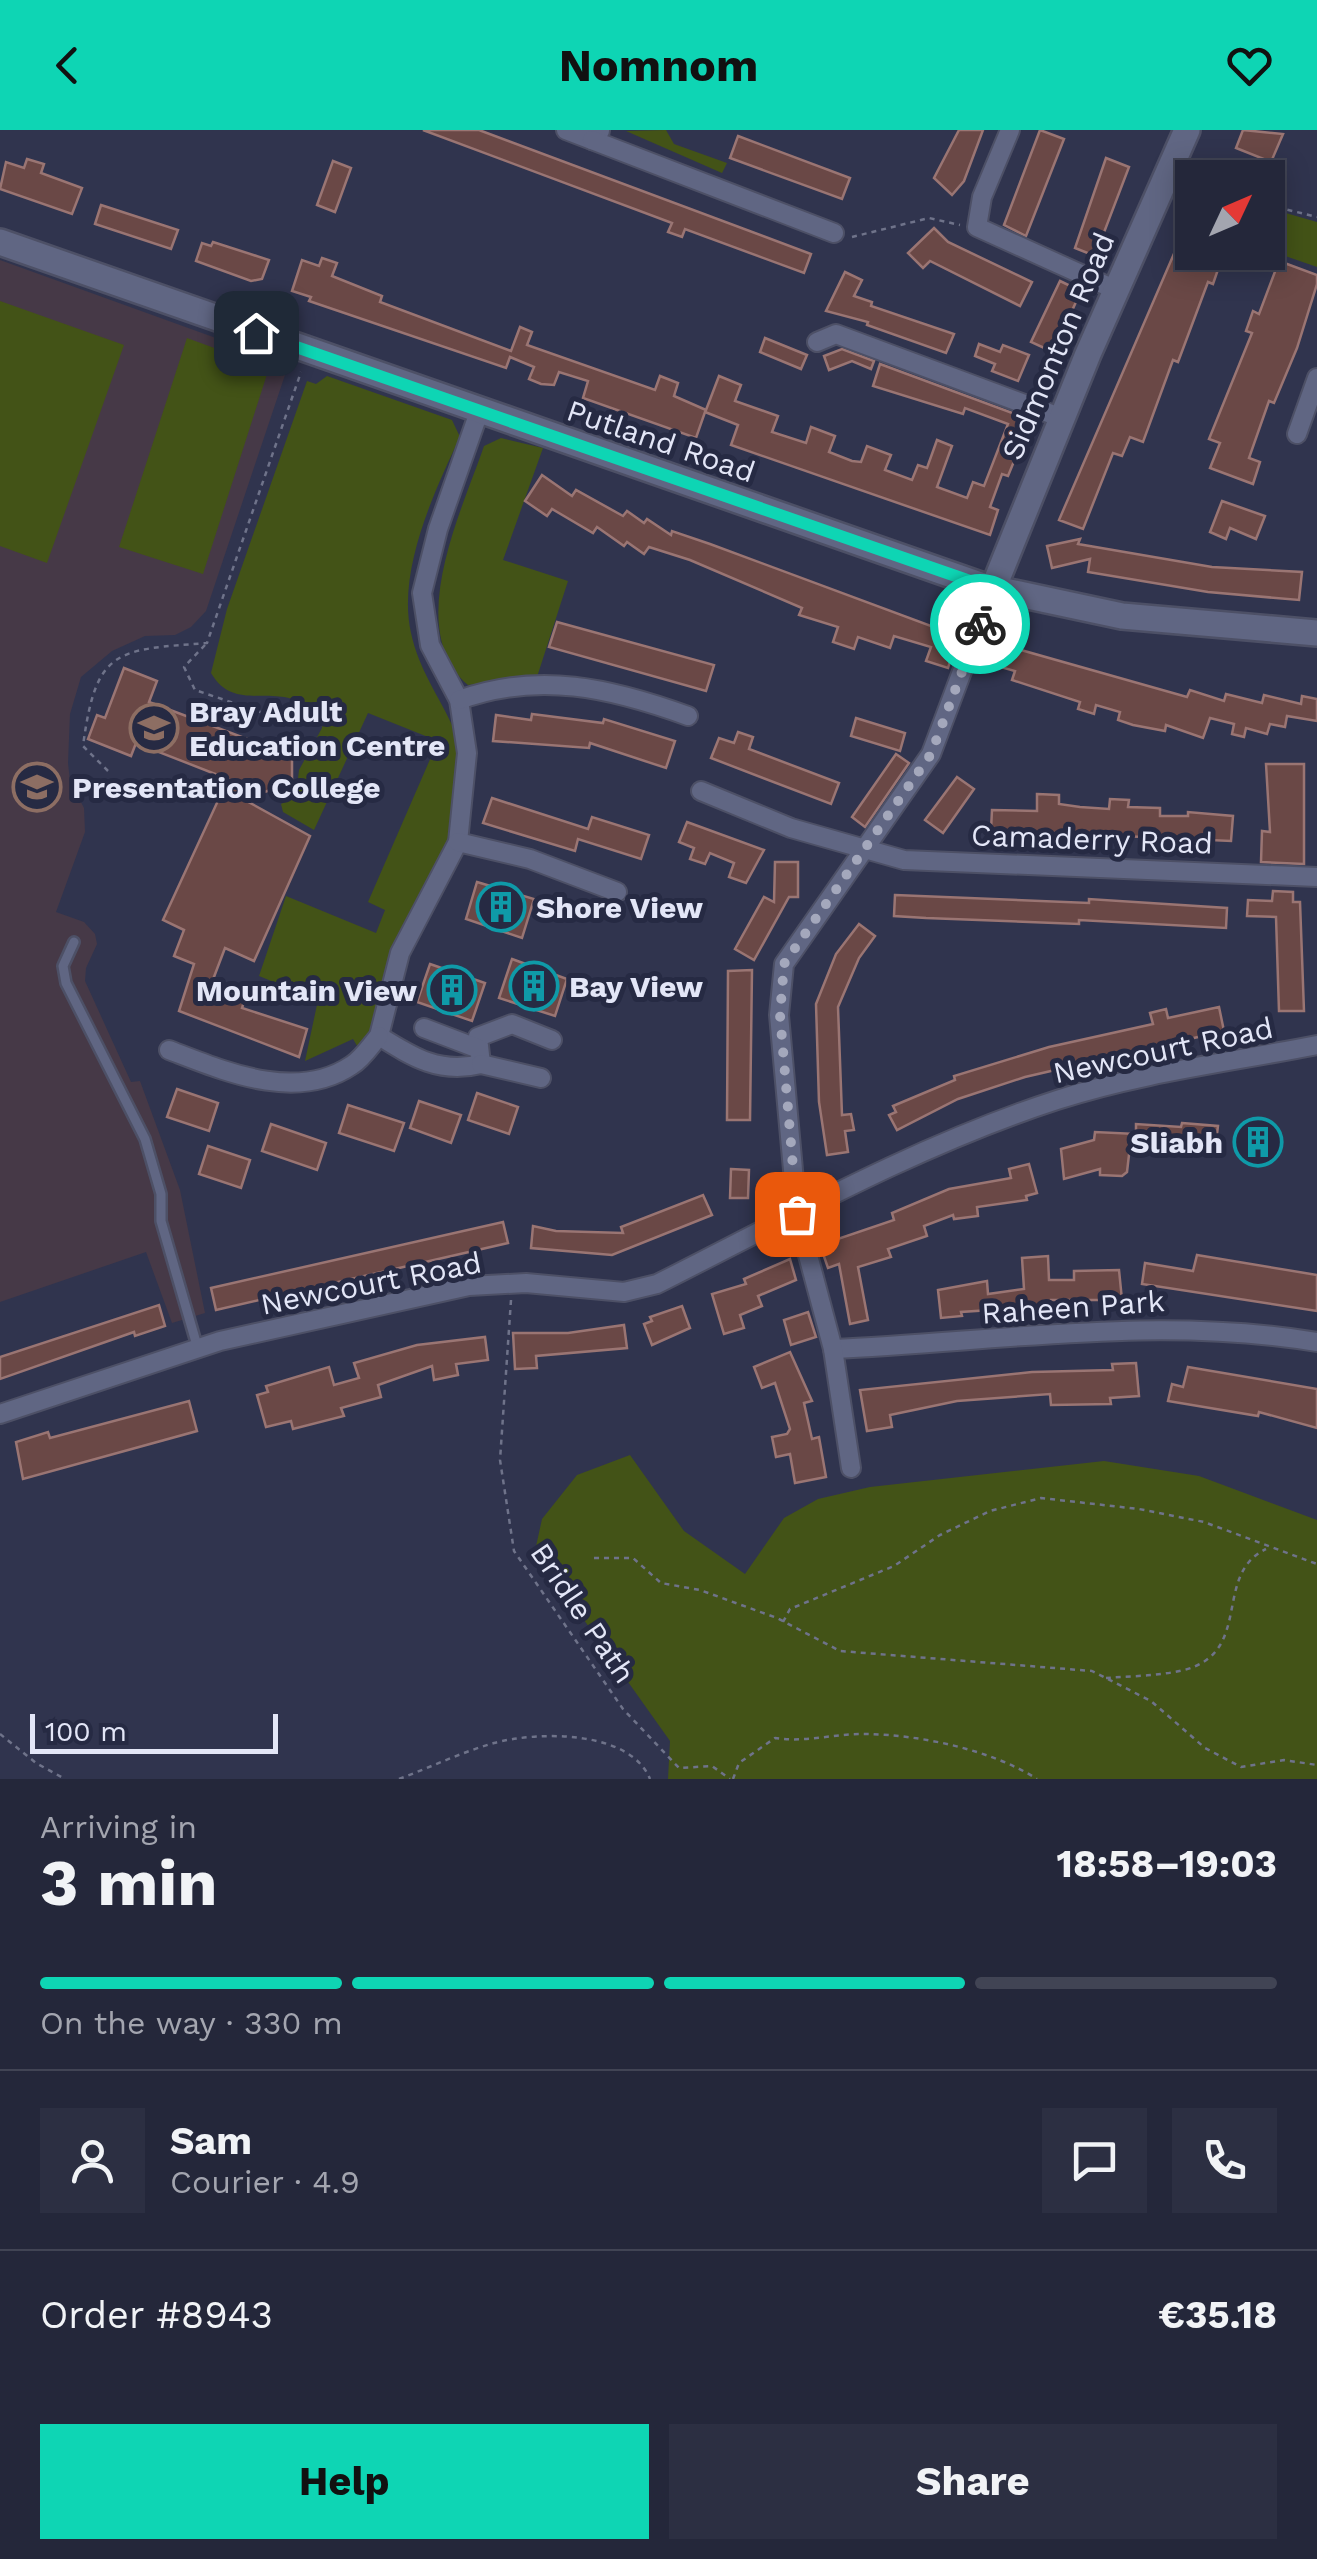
<!DOCTYPE html>
<meta charset="utf-8">
<style>
body{margin:0;font-family:"Work Sans",sans-serif;background:#2c2f42;color:#f1f3f6;height:100vh;display:flex;flex-direction:column;font-size:38px;white-space:nowrap}
*{box-sizing:border-box;margin:0}
p{font-size:32px;color:#a3a5af}
.icon{flex:none;width:55px;height:55px;fill:none;stroke:currentColor;stroke-width:2;stroke-linecap:round;stroke-linejoin:round}
.map{position:relative;height:1649px;overflow:hidden}
.details{display:flex;flex-direction:column;background:#24273a;flex:1}
.details>*{flex:none}
.needle{width:65px;rotate:46deg}
.buttons{position:absolute;left:1175px;top:30px;display:grid;gap:20px}
.buttons a{display:grid;place-items:center;width:110px;height:110px;border-radius:0px;background:#24273a;box-shadow:0 5px 25px #0003,0 0 0 2px #414454;font-size:50px}
.scale{position:absolute;left:30px;bottom:25px;width:248px;box-sizing:border-box;padding-left:10px;border:5px solid #e3e6f7;border-top:0;font-size:28px;line-height:35px;white-space:nowrap;color:#e3e6f7;-webkit-text-stroke:8px #262a43;paint-order:stroke}
.pin{position:absolute;display:grid;place-items:center;width:85px;height:85px;color:#fff;margin:-42px;border-radius:20px;box-shadow:0 5px 15px #0006}
.courier{position:absolute;display:grid;place-items:center;width:100px;height:100px;margin:-50px;border:8px solid #0ed5b4;border-radius:50%;background:#fff;color:#222;box-shadow:0 2px 12px #0007}
.head em{font-style:normal;font-weight:700}
.head div{display:flex;flex-direction:column-reverse}
.head{display:flex;align-items:center;justify-content:space-between;height:170px;padding:0 40px}
h1{font-size:65px;font-weight:700;line-height:75px}
.bar{display:grid;grid-template-columns:repeat(4,1fr);gap:15px 10px;align-content:center;height:120px;padding:0 40px}
.bar i{height:12px;border-radius:8px;background:#414454}
.bar .selected{background:#0ed5b4}
.bar p{grid-column:span 4}
.line{display:flex;align-items:center;gap:25px;padding:0 40px;border-top:2px solid #414454}
.line div{flex:1}
.round{display:grid;place-items:center;flex:none;width:105px;height:105px;border-radius:0px;background:#2c2f42}
.cta{display:flex;gap:20px;margin-top:auto;padding:20px 40px}
.cta a{flex:1;height:115px;border-radius:0px;background:#0ed5b4;color:#111;font-size:40px;font-weight:700;line-height:115px;text-align:center}
.cta a+a{background:#2c2f42;color:#f1f3f6}
header{display:flex;justify-content:space-between;align-items:center;height:130px;padding:0 40px;background:#0ed5b4;color:#111;font-size:45px;font-weight:700}
.map>svg:first-child{display:block}
.education{fill:#463947}
.green{fill:#435317}
.building{fill:#6a4846;stroke:#9a7573;stroke-width:2.5}
.lines{fill:none;stroke-linecap:round;stroke-linejoin:round}
.lane-casing{stroke:#4d5066;stroke-width:14}
.street-casing{stroke:#4d5066;stroke-width:22}
.secondary-casing{stroke:#4d5066;stroke-width:30}
.path{stroke:#6f738a;stroke-width:2.5;stroke-dasharray:5 5;stroke-linecap:butt}
.lane{stroke:#606683;stroke-width:9}
.street{stroke:#606683;stroke-width:18}
.secondary{stroke:#606683;stroke-width:25}
.done{stroke:#a4a8bc;stroke-width:10;stroke-dasharray:0 18}
.route{stroke:#0ed5b4;stroke-width:12}
.labels{text-anchor:middle;dominant-baseline:central;stroke-width:10;stroke-linejoin:round;paint-order:stroke}
.street-label{font-size:30px;fill:#e3e6f7;stroke:#262a43}
.poi-label{font-size:30px;font-weight:bold;fill:#e3e6f7;stroke:#262a43;text-anchor:start}
</style>
<header><svg class="icon" aria-label="back" viewBox="0 0 24 24"><path d="M15 5l-7 7 7 7"/></svg>Nomnom<svg class="icon" aria-label="heart" viewBox="0 0 24 24"><path d="M12 20l-8-8c-3-5 5-10 8-4 3-6 11-1 8 4z"/></svg></header>
<div class="map">
<svg width="1317" height="1649" viewBox="0 0 1317 1649">
<rect width="100%" height="100%" fill="#30344e"/>
<!-- education -->
<polygon class="education" points="0,130 277,230 286,242 206,481 191,497 175,505 145,506 112,521 81,547 70,584 68,633 70,651 84,678 85,702 56,782 84,792 95,804 97,814 86,838 85,851 131,952 140,951 180,1060 205,1183 172,1193 146,1122 0,1172"/>
<!-- green -->
<g class="green">
<polygon points="666,0 674,14 727,33 722,43 626,1"/>
<polygon points="1268,78 1317,92 1317,137 1268,120"/>
<polygon points="0,171 124,215 47,433 0,416"/>
<polygon points="187,208 269,238 203,444 119,417"/>
<path d="M327,246L452,290L460,307C434,362 397,441 411,503C419,540 439,566 454,599C465,624 460,664 454,690C443,738 413,776 395,820C384,848 374,879 368,908L359,919L353,909L305,931L318,870L259,846L286,766L376,803L385,780L368,772L438,611L368,583L314,700L283,682L281,674L296,666L299,640L322,598V584C310,578 297,569 284,567C256,563 229,574 211,543L227,479L307,251L316,254Z"/>
<path d="M501,308L543,318L503,430L568,451L537,547L468,555C403,499 462,381 484,316Z"/>
<polygon points="630,1325 684,1401 745,1444 784,1388 818,1369 870,1357 1104,1331 1199,1346 1317,1390 1317,1649 668,1649 670,1611 535,1421 542,1389 577,1345"/>
</g>
<!-- building -->
<g class="building">
<polygon points="423,0 479,0 811,124 804,143 685,99 682,107 668,102 672,93"/>
<polygon points="959,0 983,0 964,51 952,65 934,48"/>
<polygon points="1040,0 1064,9 1026,106 1004,95"/>
<polygon points="1243,0 1283,4 1271,32 1236,18"/>
<polygon points="738,6 850,48 842,69 730,28"/>
<polygon points="1106,28 1129,37 1095,126 1075,118"/>
<polygon points="27,29 44,34 41,43 82,58 72,84 0,59 6,32 24,38"/>
<polygon points="333,31 351,38 335,82 317,75"/>
<polygon points="101,75 178,100 171,119 95,94"/>
<polygon points="1192,82 1192,122 1224,122 1213,154 1208,152 1178,232 1173,230 1143,312 1130,307 1122,326 1113,323 1083,399 1059,390"/>
<polygon points="934,98 948,112 1032,152 1020,176 930,131 923,138 908,123"/>
<polygon points="213,112 269,130 262,149 251,151 196,131 202,113 211,116"/>
<polygon points="322,128 337,133 332,146 382,166 380,172 511,221 520,197 532,202 527,215 655,260 660,246 678,253 674,266 706,280 719,246 741,255 735,271 778,286 772,302 806,313 811,297 835,306 829,322 852,331 861,332 867,316 891,325 885,340 912,350 918,335 927,338 937,310 952,316 937,357 967,368 973,352 984,356 1008,294 965,278 963,284 873,256 880,234 1031,290 1008,346 1002,344 990,377 998,380 990,405 731,315 738,295 705,282 696,308 583,268 588,251 559,242 554,255 541,254 529,249 534,237 510,227 506,238 309,171 311,167 292,161 302,130 319,136"/>
<polygon points="1279,131 1317,145 1317,154 1297,218 1274,273 1269,271 1249,328 1260,332 1253,354 1210,338 1220,313 1209,309 1252,203 1246,201 1253,181 1259,184"/>
<polygon points="845,142 862,150 854,166 872,172 871,176 954,204 946,223 867,195 868,192 826,181"/>
<polygon points="1060,151 1081,161 1053,222 1031,212"/>
<polygon points="765,208 807,225 801,239 760,222"/>
<polygon points="979,214 1000,222 1003,215 1029,225 1018,251 992,241 995,234 975,226"/>
<polygon points="842,219 874,231 871,239 852,231 829,240 824,226"/>
<polygon points="542,345 572,366 576,360 623,386 627,381 644,393 647,389 671,405 672,401 710,414 958,506 948,538 926,531 931,517 894,506 890,518 858,507 854,519 833,512 838,497 799,485 802,478 690,430 649,417 644,424 627,412 624,416 597,397 593,403 552,379 547,386 525,371"/>
<polygon points="1222,371 1265,386 1256,409 1230,398 1226,409 1210,402"/>
<polygon points="1080,409 1078,414 1212,437 1302,442 1299,470 1208,462 1088,442 1090,429 1052,438 1047,416"/>
<polygon points="557,492 714,535 706,561 549,517"/>
<polygon points="989,511 1187,567 1190,560 1224,571 1226,564 1262,573 1264,565 1301,574 1302,566 1317,569 1317,591 1287,586 1285,597 1270,594 1267,604 1246,598 1244,607 1232,604 1234,594 1210,588 1203,608 1166,595 1165,601 1133,595 1118,590 1120,582 1096,575 1094,584 1078,579 1080,572 1012,550 1015,541 983,532"/>
<polygon points="124,538 157,551 149,572 292,626 292,653 243,669 310,706 254,831 225,818 209,860 244,872 242,878 307,899 299,927 179,881 194,834 174,826 184,800 163,790 228,649 136,613 131,626 88,609 97,585 105,588"/>
<polygon points="532,584 603,593 604,589 675,611 666,638 590,613 589,618 493,611 496,585 531,590"/>
<polygon points="856,588 905,603 900,621 851,606"/>
<polygon points="738,602 753,607 749,619 839,653 831,674 711,628 719,608 734,613"/>
<polygon points="896,624 909,633 865,697 852,687"/>
<polygon points="1266,634 1304,634 1304,734 1261,732 1262,701 1270,702"/>
<polygon points="957,647 974,659 943,703 925,690"/>
<polygon points="1037,664 1059,665 1059,674 1080,677 1109,679 1110,669 1129,670 1128,677 1160,678 1160,686 1188,686 1188,682 1233,686 1231,711 991,700 992,680 1037,681"/>
<polygon points="492,668 588,699 592,687 649,705 641,729 578,709 575,721 483,693"/>
<polygon points="687,692 764,720 746,753 729,747 734,733 710,723 705,734 690,729 694,718 679,712"/>
<polygon points="775,732 798,732 798,767 789,767 754,830 735,819 764,767 774,772"/>
<polygon points="477,752 534,769 522,808 466,789"/>
<polygon points="1273,761 1293,762 1293,772 1300,772 1304,881 1279,881 1276,787 1247,786 1248,770 1272,771"/>
<polygon points="895,765 1089,773 1089,769 1227,778 1226,798 1079,790 1079,794 926,788 894,786"/>
<polygon points="859,794 875,806 859,828 838,877 842,985 851,984 854,1000 845,1001 848,1022 827,1025 819,972 816,874 836,824"/>
<polygon points="512,829 567,849 555,886 499,868"/>
<polygon points="430,834 485,853 472,891 417,872"/>
<polygon points="752,840 750,990 727,990 728,841"/>
<polygon points="1219,877 1224,901 1025,947 958,969 897,1000 889,985 896,982 893,976 955,950 954,946 1049,917 1153,894 1150,883 1166,879 1168,888"/>
<polygon points="177,959 218,973 209,1001 167,987"/>
<polygon points="477,963 518,977 509,1004 468,990"/>
<polygon points="419,971 461,985 451,1013 410,998"/>
<polygon points="348,975 404,993 394,1021 339,1003"/>
<polygon points="1182,993 1218,996 1215,1020 1130,1016 1127,1042 1122,1046 1100,1045 1100,1039 1064,1049 1061,1019 1094,1010 1095,1002 1136,1004 1136,994 1181,997"/>
<polygon points="271,994 326,1013 317,1040 262,1021"/>
<polygon points="1244,995 1279,1003 1273,1030 1238,1022"/>
<polygon points="208,1016 250,1030 241,1058 199,1044"/>
<polygon points="1029,1034 1037,1063 1026,1066 1027,1070 977,1077 978,1086 954,1089 953,1085 924,1096 927,1106 888,1119 891,1127 858,1137 868,1190 850,1194 839,1134 828,1138 820,1115 894,1090 892,1083 949,1059 1011,1048 1009,1039"/>
<polygon points="731,1039 749,1040 748,1068 730,1068"/>
<polygon points="703,1065 712,1085 612,1125 531,1118 533,1096 556,1101 623,1103 621,1097"/>
<polygon points="503,1092 508,1113 216,1180 211,1158"/>
<polygon points="1197,1125 1317,1145 1317,1181 1142,1154 1145,1133 1193,1141"/>
<polygon points="1048,1126 1049,1150 1074,1150 1074,1141 1119,1140 1122,1170 1051,1170 1051,1176 961,1182 962,1186 941,1188 938,1160 987,1151 988,1164 1024,1159 1022,1128"/>
<polygon points="790,1129 796,1150 758,1166 762,1176 740,1185 744,1198 724,1204 712,1164 746,1154 744,1149"/>
<polygon points="159,1175 165,1196 135,1206 134,1202 0,1249 0,1227"/>
<polygon points="682,1176 690,1198 652,1215 644,1194 652,1191 650,1187"/>
<polygon points="808,1182 816,1207 791,1215 784,1190"/>
<polygon points="624,1195 627,1218 536,1226 537,1238 515,1239 513,1203 568,1203"/>
<polygon points="485,1207 488,1230 456,1234 458,1245 434,1250 432,1236 378,1255 381,1267 341,1278 344,1286 293,1299 291,1291 266,1297 257,1265 268,1262 266,1256 329,1237 334,1255 359,1248 354,1233 417,1215"/>
<polygon points="790,1222 812,1271 804,1273 812,1309 819,1307 826,1347 795,1353 790,1324 776,1327 772,1307 787,1304 790,1299 775,1253 762,1258 754,1237"/>
<polygon points="1136,1233 1139,1266 1110,1268 1111,1274 1051,1275 1050,1264 957,1271 890,1285 892,1297 867,1301 860,1260 1032,1242 1113,1240 1112,1234"/>
<polygon points="1188,1237 1317,1259 1317,1298 1259,1282 1258,1286 1168,1271 1172,1254 1183,1257"/>
<polygon points="189,1271 197,1301 23,1349 16,1312 48,1302 50,1308"/>
</g>
<g class="lines">
<!-- lane casing -->
<g class="lane-casing">
<polyline id="lane" points="74,812 63,836 66,853 145,1009 161,1064 161,1091 198,1219"/>
</g>
<!-- street casing -->
<g class="street-casing">
<g id="street">
<polyline points="566,0 592,10 600,1"/>
<polyline points="1010,0 982,67 977,97 1116,160"/>
<polyline points="592,10 834,103"/>
<polyline points="817,212 836,204 1062,288"/>
<path d="M479,282L438,399L422,463L430,515L459,570L467,623L458,712L400,823L379,906C414,928 440,944 481,934L478,907L512,894L552,910"/>
<polyline points="1297,304 1317,248"/>
<path d="M459,570C538,541 611,558 688,586"/>
<polyline points="701,661 791,698 904,730 1317,747"/>
<polyline points="458,712 530,729 617,762"/>
<polyline points="424,898 479,919"/>
<path d="M169,920C224,941 296,973 352,935C363,928 371,915 379,906"/>
<polyline points="481,934 541,948"/>
<path d="M833,1219C994,1212 1156,1185 1317,1212"/>
<path d="M0,1284L220,1211L469,1156L526,1153L624,1162L657,1154C788,1088 918,1015 1057,970C1140,943 1231,932 1317,915"/>
<polyline points="851,1338 833,1219 797,1084 779,885 784,834 931,624 993,459"/>
</g>
</g>
<!-- secondary casing -->
<g class="secondary-casing">
<g id="secondary">
<polyline points="0,112 986,457 1122,486 1317,503"/>
<polyline points="993,459 1088,224 1187,0"/>
</g>
</g>
<!-- path -->
<g class="path">
<polyline points="1268,75 1317,87"/>
<polyline points="852,107 929,88 960,95"/>
<polyline points="205,515 184,537 195,560 302,596"/>
<path d="M108,641L83,616C96,518 116,520 207,513L301,242"/>
<polyline points="511,1170 500,1330 514,1421 623,1579 679,1638 712,1636 730,1649"/>
<polyline points="594,1428 633,1428 661,1453 700,1460 777,1488 840,1521 1092,1541 1151,1571 1205,1618 1241,1637 1284,1630 1317,1635"/>
<polyline points="783,1492 790,1479 894,1436 940,1405 990,1381 1041,1368 1139,1379 1204,1392 1317,1434"/>
<path d="M1106,1548C1131,1546 1159,1546 1184,1540C1254,1522 1212,1445 1266,1419"/>
<polyline points="0,1604 36,1633 65,1649"/>
<path d="M399,1649C431,1637 462,1622 494,1613C539,1601 630,1600 650,1649"/>
<path d="M733,1649L739,1633L775,1608C806,1613 836,1603 867,1604C921,1605 992,1620 1037,1649"/>
</g>
<!-- lane -->
<use href="#lane" class="lane"/>
<!-- street -->
<use href="#street" class="street"/>
<!-- secondary -->
<use href="#secondary" class="secondary"/>
</g>
<g class="lines">
<!-- done -->
<polyline class="done" points="797,1084 780,885 784,834 931,624 980,494"/>
<!-- route -->
<polyline class="route" points="256,203 993,459 980,494"/>
</g>
<!-- icons -->
<defs>
<g id="university-ring" transform="scale(2.5)"><circle r="9.5" fill="#262a43" stroke="#8d6e63" stroke-width="1.5"/><path d="M0-5L7-2L0 1L-7-2ZM-4 1L0 2.5L4 1V4Q0 6-4 4Z" fill="#8d6e63"/></g>
<g id="school-ring" transform="scale(2.5)"><circle r="9.5" fill="#262a43" stroke="#8d6e63" stroke-width="1.5"/><path d="M0-5L7-2L0 1L-7-2ZM-4 1L0 2.5L4 1V4Q0 6-4 4Z" fill="#8d6e63"/></g>
<g id="building-ring" transform="scale(2.5)"><circle r="9.5" fill="#262a43" stroke="#0f9aa8" stroke-width="1.5"/><path d="M-4-6H4V6H1V3H-1V6H-4ZM-2.5-4.3h1.7v1.8h-1.7ZM.8-4.3h1.7v1.8H.8ZM-2.5-1h1.7V.8h-1.7ZM.8-1h1.7V.8H.8Z" fill="#0f9aa8"/></g>
</defs>
<g fill-rule="evenodd">
<use href="#university-ring" x="154" y="598"/>
<use href="#school-ring" x="37" y="657"/>
<use href="#building-ring" x="501" y="777"/>
<use href="#building-ring" x="534" y="856"/>
<use href="#building-ring" x="452" y="860"/>
<use href="#building-ring" x="1258" y="1012"/>
</g>
<g class="labels">
<!-- street labels -->
<g class="street-label">
<text transform="translate(1058 216) rotate(-67)">Sidmonton Road</text>
<text transform="translate(661 311) rotate(19)">Putland Road</text>
<text transform="translate(1092 709) rotate(2)">Camaderry Road</text>
<text transform="translate(1163 920) rotate(-12)">Newcourt Road</text>
<text transform="translate(371 1153) rotate(-11)">Newcourt Road</text>
<text transform="translate(1073 1177) rotate(-4)">Raheen Park</text>
<text transform="translate(583 1483) rotate(56)">Bridle Path</text>
</g>
<!-- poi labels -->
<g class="poi-label">
<text x="189" y="581">Bray Adult<tspan x="189" dy="34">Education Centre</tspan></text>
<text x="72" y="657">Presentation College</text>
<text x="536" y="777">Shore View</text>
<text x="569" y="856">Bay View</text>
<text x="417" y="860" text-anchor="end">Mountain View</text>
<text x="1223" y="1012" text-anchor="end">Sliabh</text>
</g>
</g>
</svg>
<div class="buttons">
<a><svg class="needle" viewBox="-14 -14 28 28"><path d="M0-13l5 13h-10z" fill="#e53935"/><path d="M0 13l5-13h-10z" fill="#a3a5af"/></svg></a>
</div>
<div class="scale">100 m</div>
<div class="pin" style="left:797px;top:1084px;background:#ea580c"><svg class="icon" aria-label="bag" viewBox="0 0 24 24"><path d="M5 8h14l-1 12H6zM9 8a3 3 0 0 1 6 0"/></svg></div>
<div class="pin" style="left:256px;top:203px;background:#1f2937"><svg class="icon" aria-label="home" viewBox="0 0 24 24"><path d="M3 11l9-7 9 7M6 9v11h12V9"/></svg></div>
<div class="courier" style="left:980px;top:494px"><svg class="icon" aria-label="bike" viewBox="0 0 24 24"><circle cx="6" cy="16" r="4"/><circle cx="18" cy="16" r="4"/><path d="M6 16l4-8h5l3 8M10 8l3 8H6M13 5h3"/></svg></div>
</div>
<section class="details">
<div class="head"><div><h1>3 min</h1><p>Arriving in</p></div><em>18:58–19:03</em></div>
<div class="bar"><i class="selected"></i><i class="selected"></i><i class="selected"></i><i></i><p>On the way · 330 m</p></div>
<div class="line" style="height:180px"><a class="round"><svg class="icon" aria-label="person" viewBox="0 0 24 24"><circle cx="12" cy="8" r="4"/><path d="M4 21q1-7 8-7t8 7"/></svg></a><div><b>Sam</b><p>Courier · 4.9</p></div><a class="round"><svg class="icon" aria-label="chat" viewBox="0 0 24 24"><path d="M4 5h16v11H9l-5 4z"/></svg></a><a class="round"><svg class="icon" aria-label="phone" viewBox="0 0 24 24"><path d="M5 4h4l2 5-3 2q2 4 5 5l2-3 5 2v4C11 20 4 13 5 4z"/></svg></a></div>
<div class="line" style="height:130px"><div>Order #8943</div><b>€35.18</b></div>
<div class="cta"><a>Help</a><a>Share</a></div>
</section>
